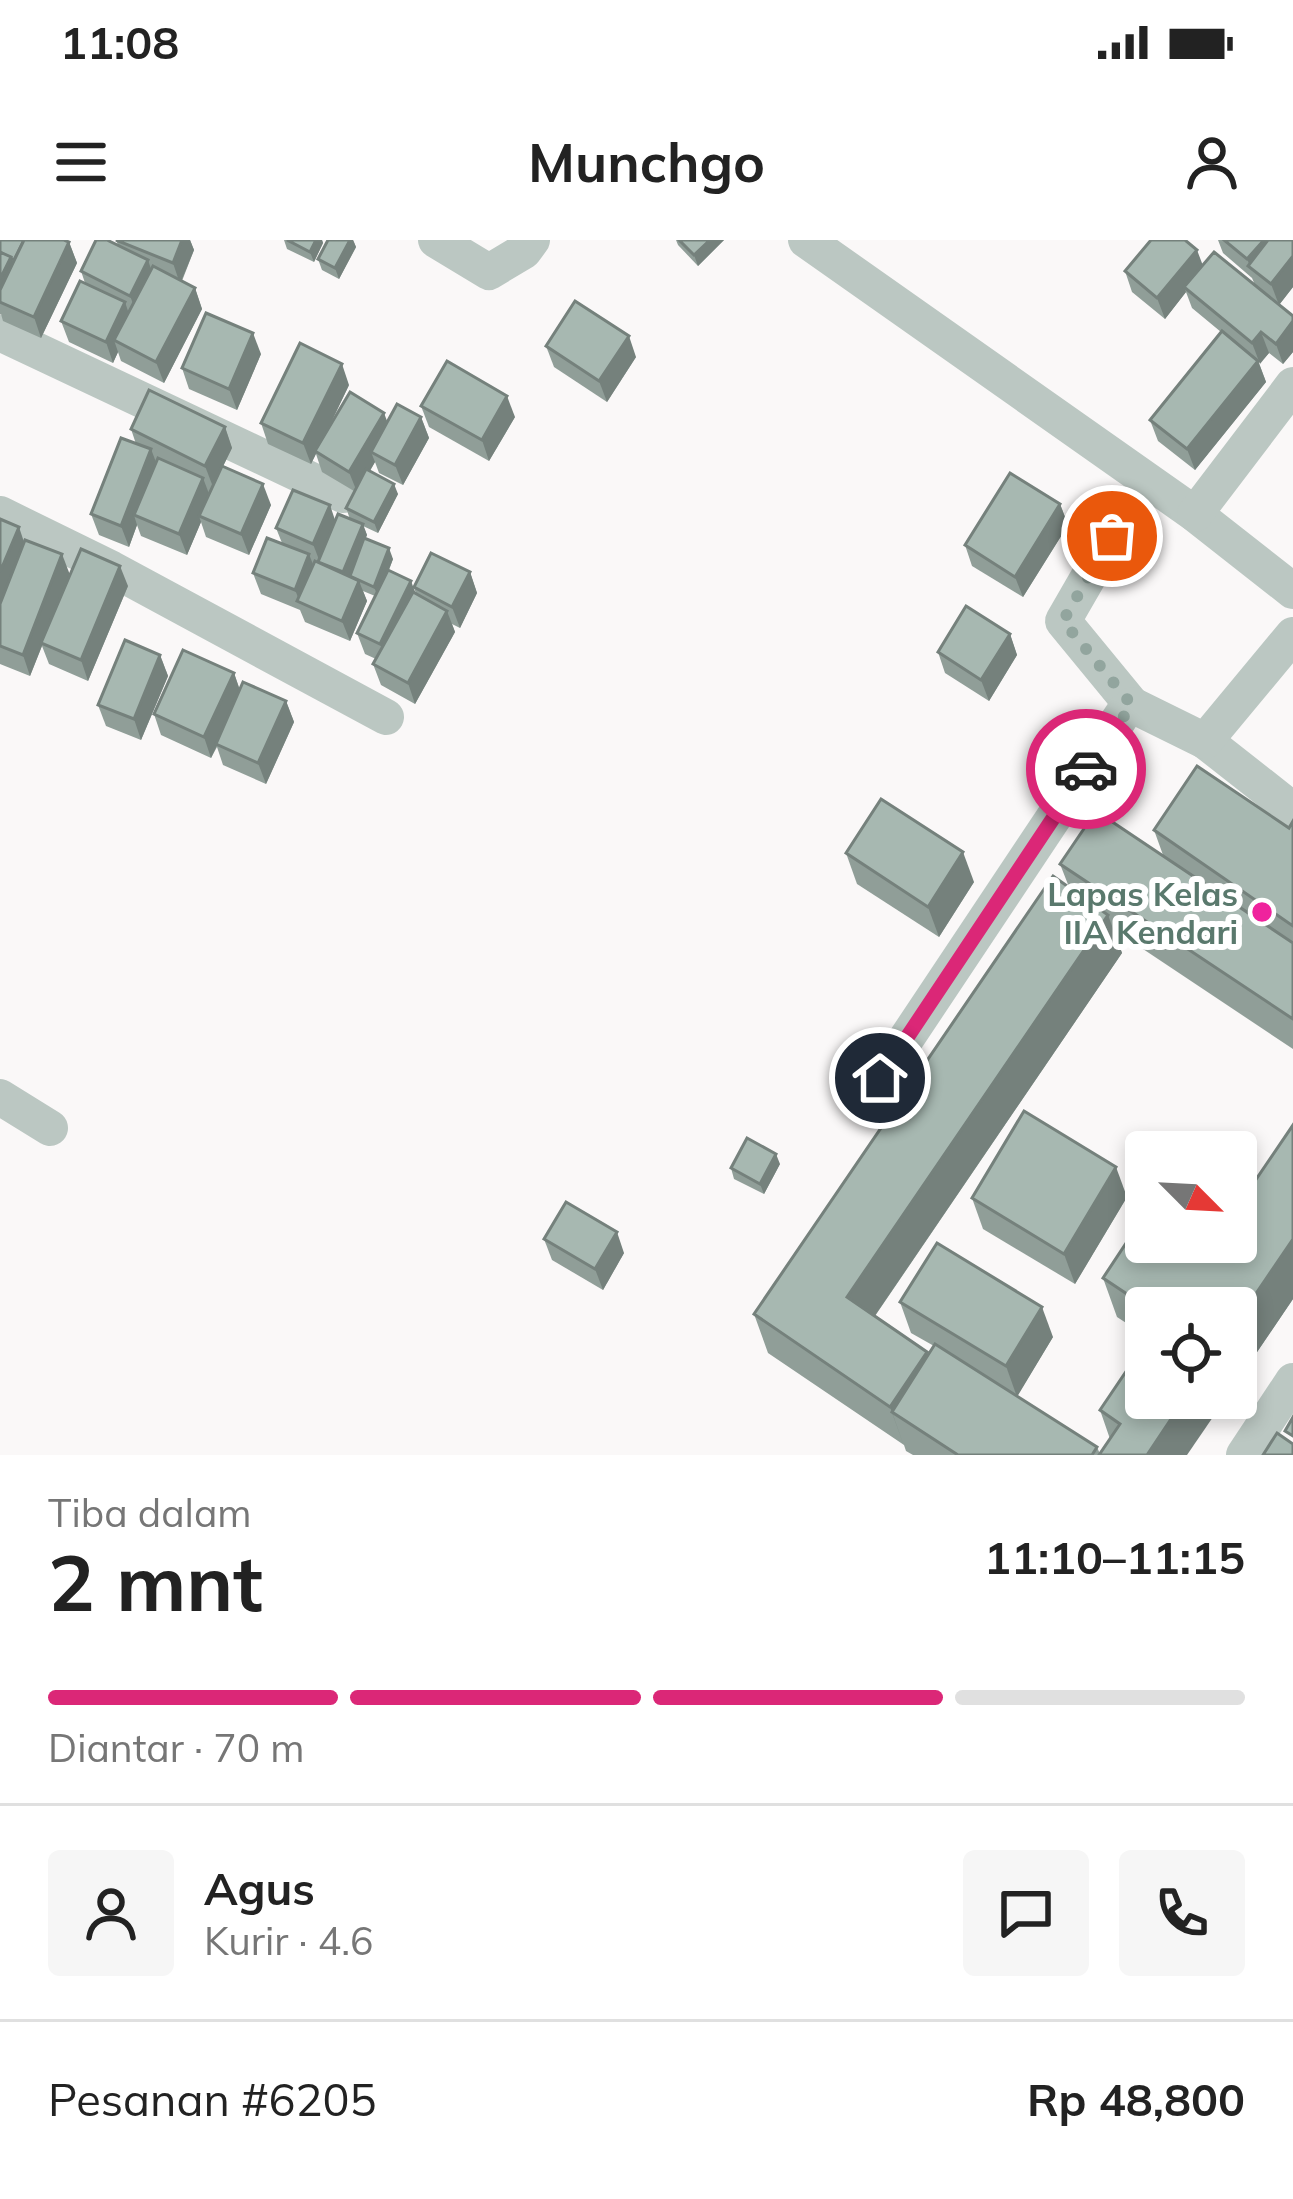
<!DOCTYPE html>
<html lang="id">
<meta charset="utf-8">
<style>
body{margin:0;font-family:Mulish,sans-serif;background:#f6f6f6;color:#222;height:100vh;display:flex;flex-direction:column;font-size:45px;white-space:nowrap}
*{box-sizing:border-box;margin:0}
p{font-size:39px;color:#767676}
.icon{flex:none;width:66px;height:66px;fill:none;stroke:currentColor;stroke-width:2;stroke-linecap:round;stroke-linejoin:round}
.map{position:relative;height:1215px;overflow:hidden}
.drawer{display:flex;flex-direction:column;background:#fff;flex:1}
.drawer>*{flex:none}
.needle{width:78px;rotate:114deg}
.controls{position:absolute;left:1125px;top:891px;display:grid;gap:24px}
.controls a{display:grid;place-items:center;width:132px;height:132px;border-radius:12px;background:#fff;box-shadow:0 6px 18px #0003;font-size:60px}
.pin{position:absolute;display:grid;place-items:center;width:102px;height:102px;color:#fff;margin:-51px;border:6px solid #fff;border-radius:50%;box-shadow:0 3px 12px #0007}
.courier{position:absolute;display:grid;place-items:center;width:120px;height:120px;margin:-60px;border:9px solid #db2777;border-radius:50%;background:#fff;color:#222;box-shadow:0 3px 15px #0007}
.head em{font-style:normal;font-weight:700}
.head div{display:flex;flex-direction:column-reverse}
.head{display:flex;align-items:center;justify-content:space-between;height:204px;padding:0 48px}
h1{font-size:78px;font-weight:700;line-height:90px}
.bar{display:grid;grid-template-columns:repeat(4,1fr);gap:18px 12px;align-content:center;height:144px;padding:0 48px}
.bar i{height:15px;border-radius:9px;background:#e0e0e0}
.bar .selected{background:#db2777}
.bar p{grid-column:span 4}
.line{display:flex;align-items:center;gap:30px;padding:0 48px;border-top:3px solid #e0e0e0}
.line div{flex:1}
.round{display:grid;place-items:center;flex:none;width:126px;height:126px;border-radius:12px;background:#f6f6f6}
.status{display:flex;justify-content:space-between;align-items:center;height:84px;padding:0 60px;background:#fff;direction:ltr}
.status svg{height:33px;fill:currentColor}
header{display:flex;justify-content:space-between;align-items:center;height:156px;padding:0 48px;background:#fff;font-size:54px;font-weight:700}
.map>svg:first-child{display:block}
.lines{fill:none;stroke-linecap:round;stroke-linejoin:round}
.minor{stroke:#bbc7c2;stroke-width:36}
.wall{fill:#909e98}
.shaded-wall{fill:#75817c}
.building{fill:#a7b8b1;stroke:#75817c;stroke-width:3}
.done{stroke:#92a59e;stroke-width:12;stroke-dasharray:0 21.6}
.route{stroke:#db2777;stroke-width:15}
.poi-dot{fill:#ef239d;stroke:#fff;stroke-width:4.5}
.labels{text-anchor:middle;dominant-baseline:central;stroke-width:12;stroke-linejoin:round;paint-order:stroke}
.poi-label{font-size:33px;font-weight:bold;fill:#5a796d;stroke:#fff;text-anchor:end}
</style>
<div class="status"><b>11:08</b><svg viewBox="0 0 49 12"><path d="M0 12V9h3v3zM5 12V6h3v6zM10 12V3h3v9zM15 12V0h3v12zM26 1h20v11H26zM47 4h2v5h-2z"/></svg></div>
<header><svg class="icon" aria-label="menu" viewBox="0 0 24 24"><path d="M4 6h16M4 12h16M4 18h16"/></svg>Munchgo<svg class="icon" aria-label="person" viewBox="0 0 24 24"><circle cx="12" cy="8" r="4"/><path d="M4 21q1-7 8-7t8 7"/></svg></header>
<div class="map">
<svg width="1293" height="1215" viewBox="0 0 1293 1215">
<rect width="100%" height="100%" fill="#faf8f8"/>
<g class="lines">
<!-- minor -->
<g class="minor">
<polyline points="436,0 489,32 524,11 532,0"/>
<polyline points="806,0 1195,274 1293,351"/>
<polyline points="0,93 343,255"/>
<polyline points="0,274 112,329 386,477"/>
<polyline points="1195,274 1293,145"/>
<polyline points="1112,296 1063,381 1132,465"/>
<polyline points="1205,501 1293,570"/>
<polyline points="880,838 1124,472 1132,465 1205,501 1293,395"/>
<polyline points="0,857 50,888"/>
<polyline points="1244,1215 1293,1141"/>
</g>
</g>
<!-- wall -->
<g class="wall">
<polygon points="0,0 69,2 77,23 41,98 3,81 1,74 0,75"/>
<polygon points="116,0 190,0 194,10 182,41 195,48 202,69 164,143 121,121 118,112 113,123 69,102 61,81 85,43 81,31 118,5"/>
<polygon points="284,0 322,0 323,3 314,22 287,9"/>
<polygon points="328,0 353,0 356,7 339,39 322,30 318,19"/>
<polygon points="676,0 724,0 698,26 678,5"/>
<polygon points="1218,0 1293,0 1293,47 1279,65 1293,76 1293,112 1283,124 1269,113 1259,123 1266,142 1195,230 1158,201 1150,180 1221,92 1192,68 1186,52 1165,79 1132,52 1125,31 1202,25 1255,45 1252,38 1223,13"/>
<polygon points="546,106 636,117 607,162 554,127"/>
<polygon points="261,114 237,170 189,149 182,128"/>
<polygon points="349,145 329,187 421,177 429,198 403,245 379,233 375,222 370,231 398,254 378,293 363,286 367,295 365,299 393,319 389,330 416,354 414,347 470,332 477,353 460,388 452,384 455,392 415,464 381,445 373,424 376,419 365,414 357,393 375,356 363,351 367,361 350,401 305,382 300,370 261,354 253,333 282,303 276,288 350,279 346,268 354,251 322,232 316,214 311,224 268,204 261,183"/>
<polygon points="421,166 515,177 489,221 429,187"/>
<polygon points="225,187 232,208 223,226 271,265 249,315 206,297 201,282 187,315 141,296 137,285 129,307 99,295 91,274 136,204 131,189"/>
<polygon points="1060,264 1068,285 1023,357 972,326 965,305"/>
<polygon points="0,279 24,302 70,334 128,346 88,441 49,424 42,406 30,436 0,424"/>
<polygon points="1010,394 1017,415 989,461 945,433 938,412"/>
<polygon points="160,415 168,436 141,500 106,486 98,465"/>
<polygon points="234,433 240,450 286,461 294,482 266,544 223,525 217,507 211,518 161,495 154,474"/>
<polygon points="1293,581 1293,809 1113,689 1122,713 875,1076 927,1112 928,1115 934,1106 911,1093 900,1062 1053,1097 1017,1156 1097,1207 1100,1214 1110,1199 1100,1170 1187,1215 913,1215 906,1211 904,1205 768,1113 754,1074 1069,647 1060,624 1163,615 1154,590 1289,588"/>
<polygon points="846,613 974,642 939,697 857,644"/>
<polygon points="1293,885 1293,1059 1236,1143 1236,1068 1146,1068 1146,1096 1117,1077 1103,1038 1208,1010"/>
<polygon points="780,924 764,954 734,939 731,928"/>
<polygon points="1127,957 1075,1044 983,989 972,958"/>
<polygon points="544,999 624,1013 603,1050 552,1020"/>
</g>
<!-- shaded-wall -->
<g class="shaded-wall">
<polygon points="182,0 190,0 194,10 180,44 173,23"/>
<polygon points="316,0 322,0 323,3 314,22 310,12"/>
<polygon points="350,0 353,0 356,7 339,39 335,28"/>
<polygon points="710,0 724,0 698,26 694,15"/>
<polygon points="1264,0 1289,0 1251,28 1247,19"/>
<polygon points="69,2 77,23 41,98 34,77"/>
<polygon points="1197,10 1205,31 1184,47 1186,52 1165,79 1157,58"/>
<polygon points="1293,16 1293,47 1279,65 1271,44"/>
<polygon points="11,17 18,38 0,62 0,39"/>
<polygon points="148,20 155,41 138,76 130,56"/>
<polygon points="195,48 202,69 164,143 156,122"/>
<polygon points="125,62 132,83 114,100 118,112 113,123 106,102"/>
<polygon points="1293,81 1293,112 1283,124 1276,104"/>
<polygon points="1261,92 1269,113 1260,124 1252,103"/>
<polygon points="253,93 261,114 237,170 229,149"/>
<polygon points="629,96 636,117 607,162 599,141"/>
<polygon points="1258,121 1266,142 1195,230 1187,209"/>
<polygon points="342,124 349,145 311,224 303,203"/>
<polygon points="507,156 515,177 489,221 482,200"/>
<polygon points="384,173 392,194 371,212 375,222 357,252 349,232"/>
<polygon points="421,177 429,198 403,245 395,225"/>
<polygon points="225,187 232,208 213,247 205,226"/>
<polygon points="151,209 159,230 134,275 137,285 129,307 121,286"/>
<polygon points="203,238 211,259 199,276 201,282 187,315 179,294"/>
<polygon points="263,244 271,265 249,315 241,294"/>
<polygon points="394,244 398,254 378,293 374,282"/>
<polygon points="1060,264 1068,285 1023,357 1015,337"/>
<polygon points="330,265 337,286 321,325 313,304"/>
<polygon points="363,284 367,295 347,343 343,332"/>
<polygon points="19,287 26,308 0,370 0,332"/>
<polygon points="389,308 393,319 378,357 374,347"/>
<polygon points="62,314 70,335 30,436 23,415"/>
<polygon points="309,314 317,335 300,362 295,350"/>
<polygon points="120,326 128,346 88,441 81,420"/>
<polygon points="470,332 477,353 460,388 452,367"/>
<polygon points="359,341 367,361 350,401 342,381"/>
<polygon points="411,341 419,362 388,425 380,404"/>
<polygon points="447,371 455,392 415,464 408,443"/>
<polygon points="1010,394 1017,415 989,461 981,440"/>
<polygon points="160,415 168,436 141,500 134,479"/>
<polygon points="234,433 241,454 211,518 204,497"/>
<polygon points="286,461 294,482 266,544 258,523"/>
<polygon points="963,612 974,642 939,697 928,667"/>
<polygon points="1108,675 1122,713 861,1096 847,1057"/>
<polygon points="776,914 780,924 764,954 760,944"/>
<polygon points="1116,927 1127,957 1075,1044 1064,1014"/>
<polygon points="617,992 624,1013 603,1050 595,1029"/>
<polygon points="1293,999 1293,1059 1236,1143 1236,1083"/>
<polygon points="1042,1067 1053,1097 1017,1157 1006,1126"/>
<polygon points="927,1112 941,1151 892,1172 904,1206 890,1167"/>
<polygon points="1185,1158 1226,1158 1187,1215 1147,1215"/>
</g>
<!-- building -->
<g class="building">
<polygon points="0,0 24,0 14,20 0,12"/>
<polygon points="24,0 64,0 69,2 34,77 0,62 0,50"/>
<polygon points="96,0 107,0 148,20 130,56 81,31"/>
<polygon points="116,0 182,0 173,23"/>
<polygon points="287,0 316,0 310,12"/>
<polygon points="328,0 350,0 335,28 318,19"/>
<polygon points="679,0 710,0 694,15"/>
<polygon points="1151,0 1185,0 1197,10 1157,58 1125,31"/>
<polygon points="1224,0 1264,0 1247,19"/>
<polygon points="1268,0 1293,0 1293,16 1271,44 1248,26"/>
<polygon points="0,12 11,17 0,39"/>
<polygon points="1214,12 1293,76 1293,81 1276,104 1261,92 1252,103 1184,47"/>
<polygon points="153,26 195,48 156,122 114,100"/>
<polygon points="80,41 125,62 106,102 61,81"/>
<polygon points="575,61 629,96 599,141 546,106"/>
<polygon points="206,73 253,93 229,149 182,128"/>
<polygon points="1222,91 1258,121 1187,209 1150,180"/>
<polygon points="300,103 342,124 303,203 261,183"/>
<polygon points="447,121 507,156 482,200 421,166"/>
<polygon points="149,150 225,187 205,226 131,189"/>
<polygon points="350,152 384,173 349,232 315,211"/>
<polygon points="397,164 421,177 395,225 371,212"/>
<polygon points="121,198 151,209 121,286 91,274"/>
<polygon points="158,218 203,238 179,294 134,275"/>
<polygon points="222,226 263,244 241,294 199,276"/>
<polygon points="366,229 394,244 374,282 346,268"/>
<polygon points="1010,233 1060,264 1015,337 965,305"/>
<polygon points="293,250 330,265 313,304 276,288"/>
<polygon points="338,274 363,284 343,332 318,322"/>
<polygon points="0,279 19,287 0,332"/>
<polygon points="267,298 309,314 295,350 253,333"/>
<polygon points="364,298 389,308 374,347 350,336"/>
<polygon points="25,300 62,314 23,415 0,406 0,364"/>
<polygon points="81,309 120,326 81,420 41,403"/>
<polygon points="431,313 470,332 452,367 414,347"/>
<polygon points="315,321 359,341 342,381 297,361"/>
<polygon points="388,330 411,341 380,404 357,393"/>
<polygon points="413,352 447,371 408,443 373,424"/>
<polygon points="966,366 1010,394 981,440 938,412"/>
<polygon points="125,400 160,415 134,479 98,465"/>
<polygon points="183,410 234,433 204,497 154,474"/>
<polygon points="243,442 286,461 258,523 216,504"/>
<polygon points="1197,526 1289,588 1293,581 1293,686 1154,590"/>
<polygon points="881,559 963,612 928,667 846,613"/>
<polygon points="1096,571 1293,703 1293,779 1060,624"/>
<polygon points="1053,636 1108,675 847,1057 927,1112 890,1167 754,1074"/>
<polygon points="1024,871 1116,927 1064,1014 972,958"/>
<polygon points="1293,885 1293,999 1236,1083 1236,1068 1148,1068 1103,1038 1146,973 1146,1002 1196,1002 1208,1010 1214,1002 1236,1002 1236,969"/>
<polygon points="747,898 776,914 760,944 731,928"/>
<polygon points="566,962 617,992 595,1029 544,999"/>
<polygon points="937,1003 1042,1067 1006,1126 900,1062"/>
<polygon points="1146,1102 1146,1158 1185,1158 1147,1215 1099,1215 1120,1184 1100,1170"/>
<polygon points="935,1104 1097,1207 1092,1215 958,1215 892,1172"/>
<polygon points="1293,1177 1293,1196 1285,1191"/>
<polygon points="1277,1193 1293,1204 1293,1215 1263,1215"/>
</g>
<g class="lines">
<!-- done -->
<polyline class="done" points="1086,529 1132,465 1063,381 1112,296"/>
<!-- route -->
<polyline class="route" points="880,838 1086,529"/>
</g>
<!-- markers -->
<circle class="poi-dot" cx="1262" cy="672" r="12"/>
<g class="labels">
<!-- poi labels -->
<g class="poi-label">
<text x="1238" y="653">Lapas Kelas<tspan x="1238" dy="38">IIA Kendari</tspan></text>
</g>
</g>
</svg>
<div class="controls">
<a><svg class="needle" viewBox="-14 -14 28 28"><path d="M0-13l5 13h-10z" fill="#e53935"/><path d="M0 13l5-13h-10z" fill="#767676"/></svg></a>
<a><svg class="icon" aria-label="locate" viewBox="0 0 24 24"><circle cx="12" cy="12" r="6"/><path d="M12 2v4M12 18v4M2 12h4M18 12h4"/></svg></a>
</div>
<div class="pin" style="left:1112px;top:296px;background:#ea580c"><svg class="icon" aria-label="bag" viewBox="0 0 24 24"><path d="M5 8h14l-1 12H6zM9 8a3 3 0 0 1 6 0"/></svg></div>
<div class="pin" style="left:880px;top:838px;background:#1f2937"><svg class="icon" aria-label="home" viewBox="0 0 24 24"><path d="M3 11l9-7 9 7M6 9v11h12V9"/></svg></div>
<div class="courier" style="left:1086px;top:529px"><svg class="icon" aria-label="car" viewBox="0 0 24 24"><path d="M5 17H2v-5l4-1 3-4h7l3 4 3 1v5h-3M9 17h6M6 11h13"/><circle cx="7" cy="17" r="2"/><circle cx="17" cy="17" r="2"/></svg></div>
</div>
<section class="drawer">
<div class="head"><div><h1>2 mnt</h1><p>Tiba dalam</p></div><em>11:10–11:15</em></div>
<div class="bar"><i class="selected"></i><i class="selected"></i><i class="selected"></i><i></i><p>Diantar · 70 m</p></div>
<div class="line" style="height:216px"><a class="round"><svg class="icon" aria-label="person" viewBox="0 0 24 24"><circle cx="12" cy="8" r="4"/><path d="M4 21q1-7 8-7t8 7"/></svg></a><div><b>Agus</b><p>Kurir · 4.6</p></div><a class="round"><svg class="icon" aria-label="chat" viewBox="0 0 24 24"><path d="M4 5h16v11H9l-5 4z"/></svg></a><a class="round"><svg class="icon" aria-label="phone" viewBox="0 0 24 24"><path d="M5 4h4l2 5-3 2q2 4 5 5l2-3 5 2v4C11 20 4 13 5 4z"/></svg></a></div>
<div class="line" style="height:156px"><div>Pesanan #6205</div><b>Rp 48,800</b></div>
</section>
